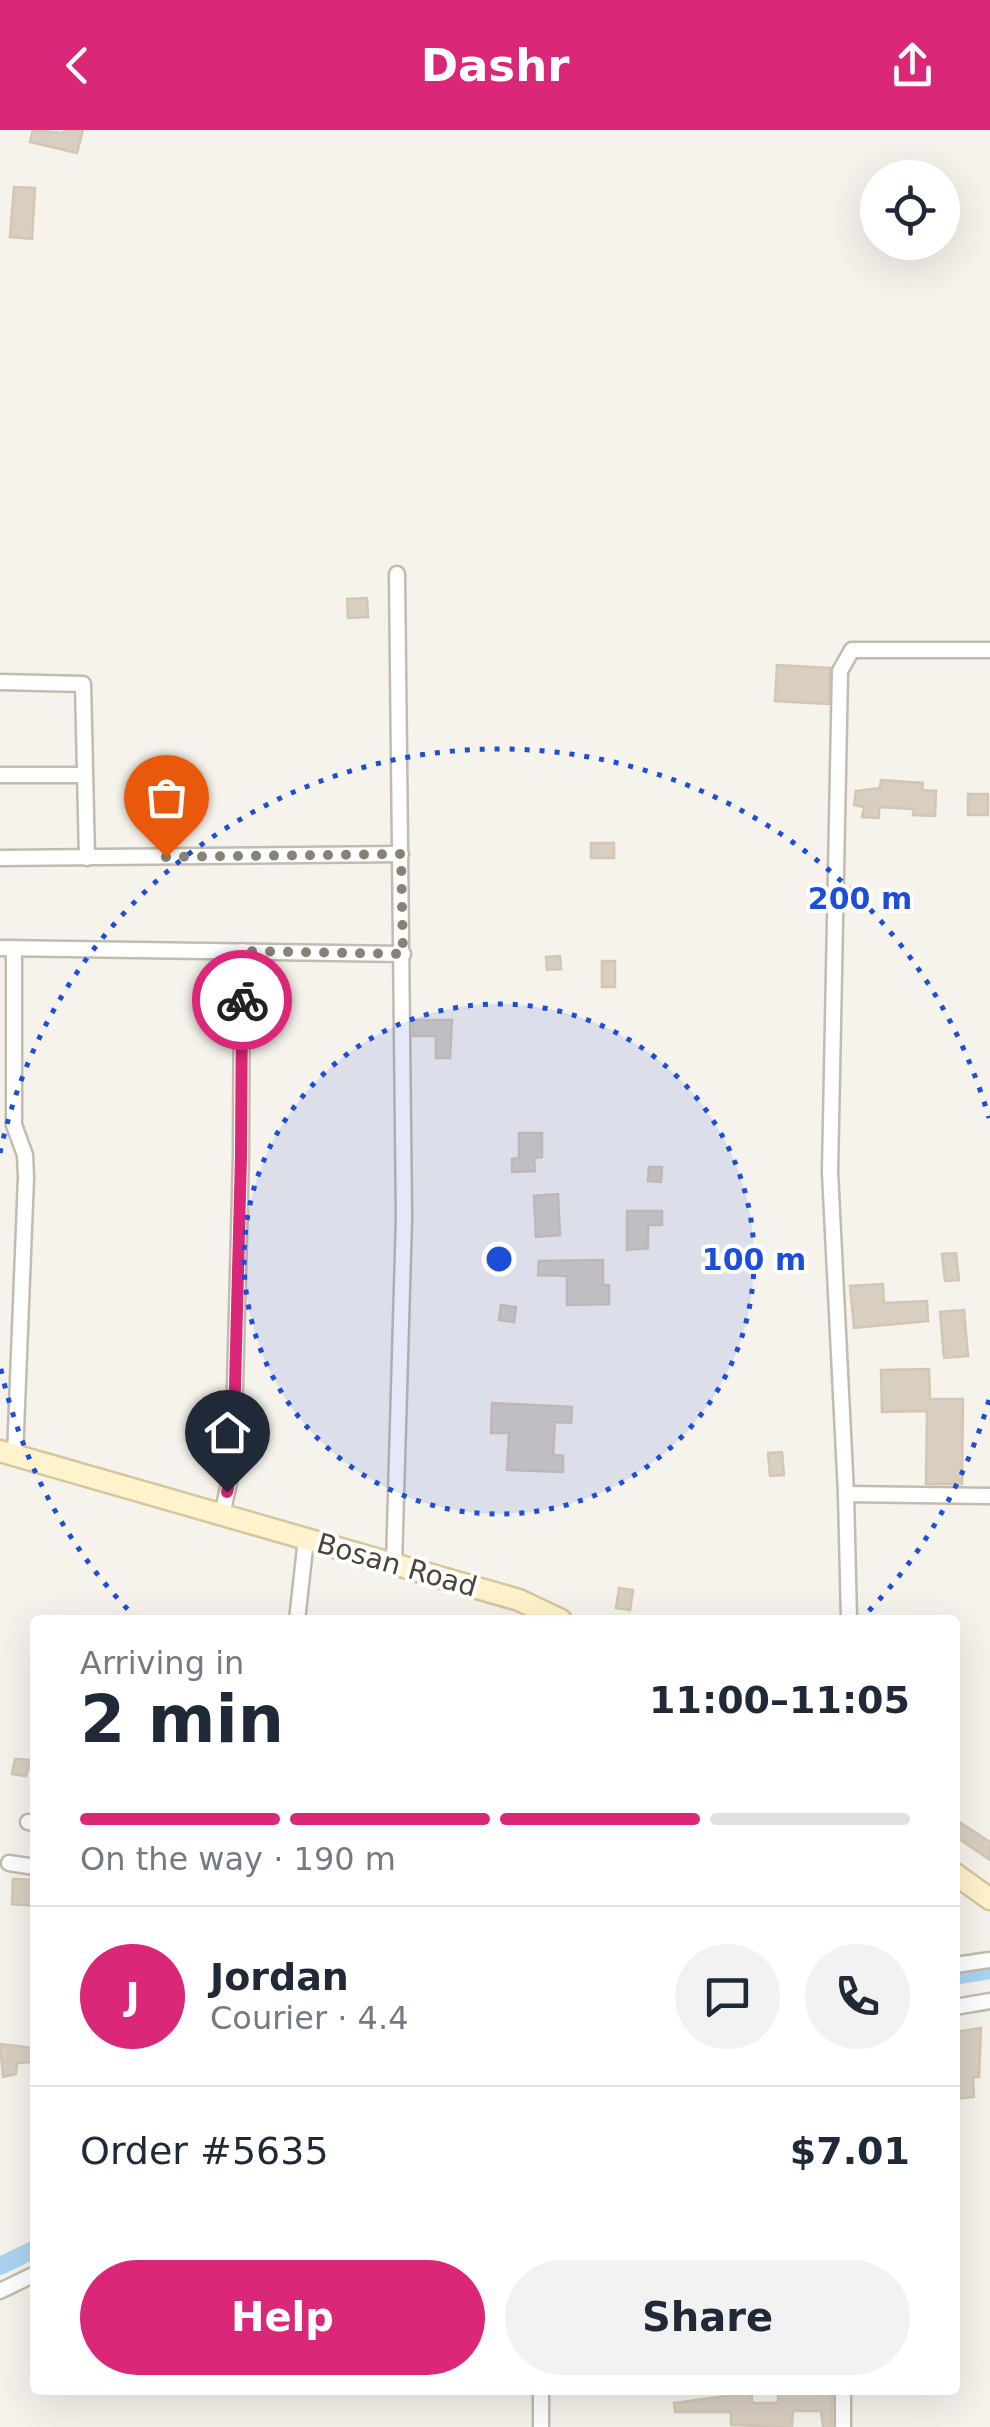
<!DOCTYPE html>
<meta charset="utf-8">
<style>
body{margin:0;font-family:"DejaVu Sans",sans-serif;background:#f2f2f3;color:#1f2937;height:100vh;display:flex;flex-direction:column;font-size:38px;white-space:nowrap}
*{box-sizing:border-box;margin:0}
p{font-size:32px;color:#747a83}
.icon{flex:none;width:55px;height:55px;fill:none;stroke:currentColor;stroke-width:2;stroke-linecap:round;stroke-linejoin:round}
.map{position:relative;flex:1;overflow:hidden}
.sheet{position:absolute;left:30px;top:1485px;width:930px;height:780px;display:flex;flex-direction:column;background:#fff;border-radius:10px;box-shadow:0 10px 40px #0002}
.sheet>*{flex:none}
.buttons{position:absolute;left:860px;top:30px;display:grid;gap:20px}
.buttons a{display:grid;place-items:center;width:100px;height:100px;border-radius:50%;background:#fff;box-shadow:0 10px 40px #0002;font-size:50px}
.pin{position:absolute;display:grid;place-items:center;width:85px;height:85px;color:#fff;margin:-102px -42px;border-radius:50% 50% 50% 0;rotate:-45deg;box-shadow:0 0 10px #0007}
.pin .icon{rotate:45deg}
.courier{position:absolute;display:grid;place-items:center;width:100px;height:100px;margin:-50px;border:8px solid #db2777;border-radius:50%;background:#fff;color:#222;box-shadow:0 2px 12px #0007}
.headline em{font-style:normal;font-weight:600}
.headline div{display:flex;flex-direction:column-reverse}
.headline{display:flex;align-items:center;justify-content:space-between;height:170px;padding:0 50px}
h1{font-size:65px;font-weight:600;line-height:75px}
.bar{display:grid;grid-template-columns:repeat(4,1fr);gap:15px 10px;align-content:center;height:120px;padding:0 50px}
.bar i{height:12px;border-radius:8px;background:#e0e1e3}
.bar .selected{background:#db2777}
.bar p{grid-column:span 4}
.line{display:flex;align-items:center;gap:25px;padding:0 50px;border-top:2px solid #e0e1e3}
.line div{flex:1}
.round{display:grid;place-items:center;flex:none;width:105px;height:105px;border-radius:52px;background:#f2f2f3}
.cta{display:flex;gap:20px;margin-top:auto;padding:20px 50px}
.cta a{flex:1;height:115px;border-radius:60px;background:#db2777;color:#fff;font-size:40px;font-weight:600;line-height:115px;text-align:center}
.cta a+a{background:#f2f2f3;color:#1f2937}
header{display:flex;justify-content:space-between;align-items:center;height:130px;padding:0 50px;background:#db2777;color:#fff;font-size:45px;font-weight:600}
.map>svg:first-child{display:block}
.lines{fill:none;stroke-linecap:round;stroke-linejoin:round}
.canal{stroke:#a9d4f2;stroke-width:18}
.building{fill:#d8cfc1;stroke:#d3c7b4;stroke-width:2.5}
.street-casing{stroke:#c2bbae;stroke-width:19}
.secondary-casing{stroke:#d6c79b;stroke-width:25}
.street{stroke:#fff;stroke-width:14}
.secondary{stroke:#fff3cd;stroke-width:20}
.done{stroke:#878178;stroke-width:10;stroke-dasharray:0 18}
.route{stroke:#db2777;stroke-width:12}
.ring{fill:none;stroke:#1d4ed8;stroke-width:5;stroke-dasharray:5 10}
.labels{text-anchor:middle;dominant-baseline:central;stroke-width:8;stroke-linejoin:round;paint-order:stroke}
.street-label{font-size:28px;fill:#4b4439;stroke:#fff}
.centre{fill:#1d4ed8;stroke:#fff;stroke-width:5}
.ring-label{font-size:30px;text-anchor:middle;font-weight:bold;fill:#1d4ed8;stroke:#fff;stroke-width:8;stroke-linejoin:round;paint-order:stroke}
</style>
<header><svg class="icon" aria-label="back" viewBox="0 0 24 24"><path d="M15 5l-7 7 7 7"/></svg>Dashr<svg class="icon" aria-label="share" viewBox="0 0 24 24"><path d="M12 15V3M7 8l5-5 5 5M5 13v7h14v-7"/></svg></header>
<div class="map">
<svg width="990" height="2297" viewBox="0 0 990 2297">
<rect width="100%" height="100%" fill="#f6f3ec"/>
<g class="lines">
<!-- canal -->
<g class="canal">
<polyline points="955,1846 990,1840"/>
<polyline points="0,2136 35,2119"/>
</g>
</g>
<!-- building -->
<g class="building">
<polygon points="33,0 63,3 65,0 83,0 77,23 30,12"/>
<polygon points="14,57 35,58 32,109 10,107"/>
<polygon points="367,468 368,487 348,488 347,469"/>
<polygon points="777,535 830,538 829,574 775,571"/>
<polygon points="881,650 923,653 922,660 936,661 935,686 913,685 914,679 879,677 879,688 862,687 864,677 854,675 856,661 880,658"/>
<rect x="968" y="664" width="20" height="21"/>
<rect x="591" y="713" width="23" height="15"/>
<polygon points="560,826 561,839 547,840 546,827"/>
<rect x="602" y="831" width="13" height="26"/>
<polygon points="413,890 452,890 450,928 436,928 436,906 413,906"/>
<polygon points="519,1003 542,1003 542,1027 534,1028 535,1041 512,1042 512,1029 519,1028"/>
<polygon points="649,1037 662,1037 661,1052 648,1051"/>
<polygon points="558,1064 560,1105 536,1107 534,1066"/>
<polygon points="627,1081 662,1081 662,1095 648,1095 648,1118 627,1120"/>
<polygon points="956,1123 959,1150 945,1151 942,1124"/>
<polygon points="603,1130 603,1155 609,1155 609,1174 567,1175 567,1146 538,1145 539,1131"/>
<polygon points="883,1154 884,1173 927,1171 928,1191 854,1198 850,1156"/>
<polygon points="501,1175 516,1177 514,1192 499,1190"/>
<polygon points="964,1180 968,1226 944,1228 940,1182"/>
<polygon points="929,1239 930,1269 963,1269 962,1354 926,1354 927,1281 882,1282 881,1240"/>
<polygon points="492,1273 572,1277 571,1293 555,1292 553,1325 563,1326 563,1342 507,1340 509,1303 491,1303"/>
<polygon points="782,1322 784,1345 770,1346 768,1323"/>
<polygon points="619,1458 633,1460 630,1480 616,1478"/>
<polygon points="15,1629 31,1630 26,1646 12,1644"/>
<polygon points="955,1689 990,1712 990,1730 955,1706"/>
<polygon points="13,1749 35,1750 35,1776 12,1774"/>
<polygon points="981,1898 979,1947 973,1947 974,1967 955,1969 955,1902"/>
<polygon points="0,1914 35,1918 35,1932 17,1933 16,1944 3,1947"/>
<polygon points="733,2260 752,2260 752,2273 778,2273 778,2260 832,2260 832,2297 823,2297 821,2281 793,2281 792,2297 731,2295 731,2282 675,2282 674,2273 733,2265"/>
</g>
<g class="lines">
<!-- street casing -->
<g class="street-casing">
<g id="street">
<polyline points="0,552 83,554 87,728"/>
<polyline points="0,645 85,645"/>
<polyline points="0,728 401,724"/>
<polyline points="0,818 403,824"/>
<polyline points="14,818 14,995 25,1025 26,1047 15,1326"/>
<polyline points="846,1364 990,1366"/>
<polyline points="222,1385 232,1339 234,1295 241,1026 242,821"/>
<polyline points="394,1434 404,1088 397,444"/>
<polyline points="297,1490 306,1409"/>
<polyline points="849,1490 846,1364 830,1042 840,541 852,520 990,520"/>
<polyline points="28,1692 35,1693"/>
<polyline points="9,1733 35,1737"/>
<polyline points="955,1835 990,1830"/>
<polyline points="955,1877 990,1871"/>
<polyline points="0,2161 35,2144"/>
<polyline points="541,2260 541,2297"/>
<polyline points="843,2297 843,2260"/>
</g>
</g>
<!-- secondary casing -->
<g class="secondary-casing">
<g id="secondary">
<polyline points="0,1321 519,1470 561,1490"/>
<polyline points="955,1744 990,1769"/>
</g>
</g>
<!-- street -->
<use href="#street" class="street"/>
<!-- secondary -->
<use href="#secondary" class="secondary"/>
</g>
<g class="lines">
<!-- done -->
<polyline class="done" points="166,727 401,724 403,824 242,821 242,870"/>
<!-- route -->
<polyline class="route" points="227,1362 232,1340 234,1295 241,1026 242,870"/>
</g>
<!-- distance rings -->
<circle cx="499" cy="1129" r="255" fill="#1d4ed8" fill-opacity=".12"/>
<g class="ring">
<circle cx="499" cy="1129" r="255"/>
<path d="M989 1270A510 510 0 0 1 860 1490M138 1490A510 510 0 0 1 0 1235M0 1023A510 510 0 0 1 989 988"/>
</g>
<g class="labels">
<!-- street labels -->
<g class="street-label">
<text transform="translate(397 1435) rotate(16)">Bosan Road</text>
</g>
</g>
<circle cx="499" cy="1129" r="15" class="centre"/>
<g class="ring-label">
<text x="860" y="779">200 m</text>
<text x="754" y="1140">100 m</text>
</g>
</svg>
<div class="buttons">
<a><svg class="icon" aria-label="locate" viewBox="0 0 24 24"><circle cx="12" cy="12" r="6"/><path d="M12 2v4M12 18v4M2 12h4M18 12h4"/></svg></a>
</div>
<div class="pin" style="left:166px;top:727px;background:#ea580c"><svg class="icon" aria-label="bag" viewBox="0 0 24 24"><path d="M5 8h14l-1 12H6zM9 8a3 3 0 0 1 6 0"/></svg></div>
<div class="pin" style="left:227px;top:1362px;background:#1f2937"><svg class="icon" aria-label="home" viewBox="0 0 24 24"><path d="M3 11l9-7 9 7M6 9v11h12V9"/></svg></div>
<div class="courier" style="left:242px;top:870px"><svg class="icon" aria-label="bike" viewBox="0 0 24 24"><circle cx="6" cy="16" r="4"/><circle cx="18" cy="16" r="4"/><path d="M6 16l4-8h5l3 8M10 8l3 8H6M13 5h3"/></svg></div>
<section class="sheet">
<div class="headline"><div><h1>2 min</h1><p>Arriving in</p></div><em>11:00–11:05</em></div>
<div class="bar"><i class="selected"></i><i class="selected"></i><i class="selected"></i><i></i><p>On the way · 190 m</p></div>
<div class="line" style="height:180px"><b class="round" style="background:#db2777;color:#fff">J</b><div><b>Jordan</b><p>Courier · 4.4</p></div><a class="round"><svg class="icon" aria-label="chat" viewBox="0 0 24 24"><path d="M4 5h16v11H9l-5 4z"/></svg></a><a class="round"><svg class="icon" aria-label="phone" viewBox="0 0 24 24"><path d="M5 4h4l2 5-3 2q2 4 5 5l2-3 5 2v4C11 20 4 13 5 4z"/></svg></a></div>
<div class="line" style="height:130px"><div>Order #5635</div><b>$7.01</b></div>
<div class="cta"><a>Help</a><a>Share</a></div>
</section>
</div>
